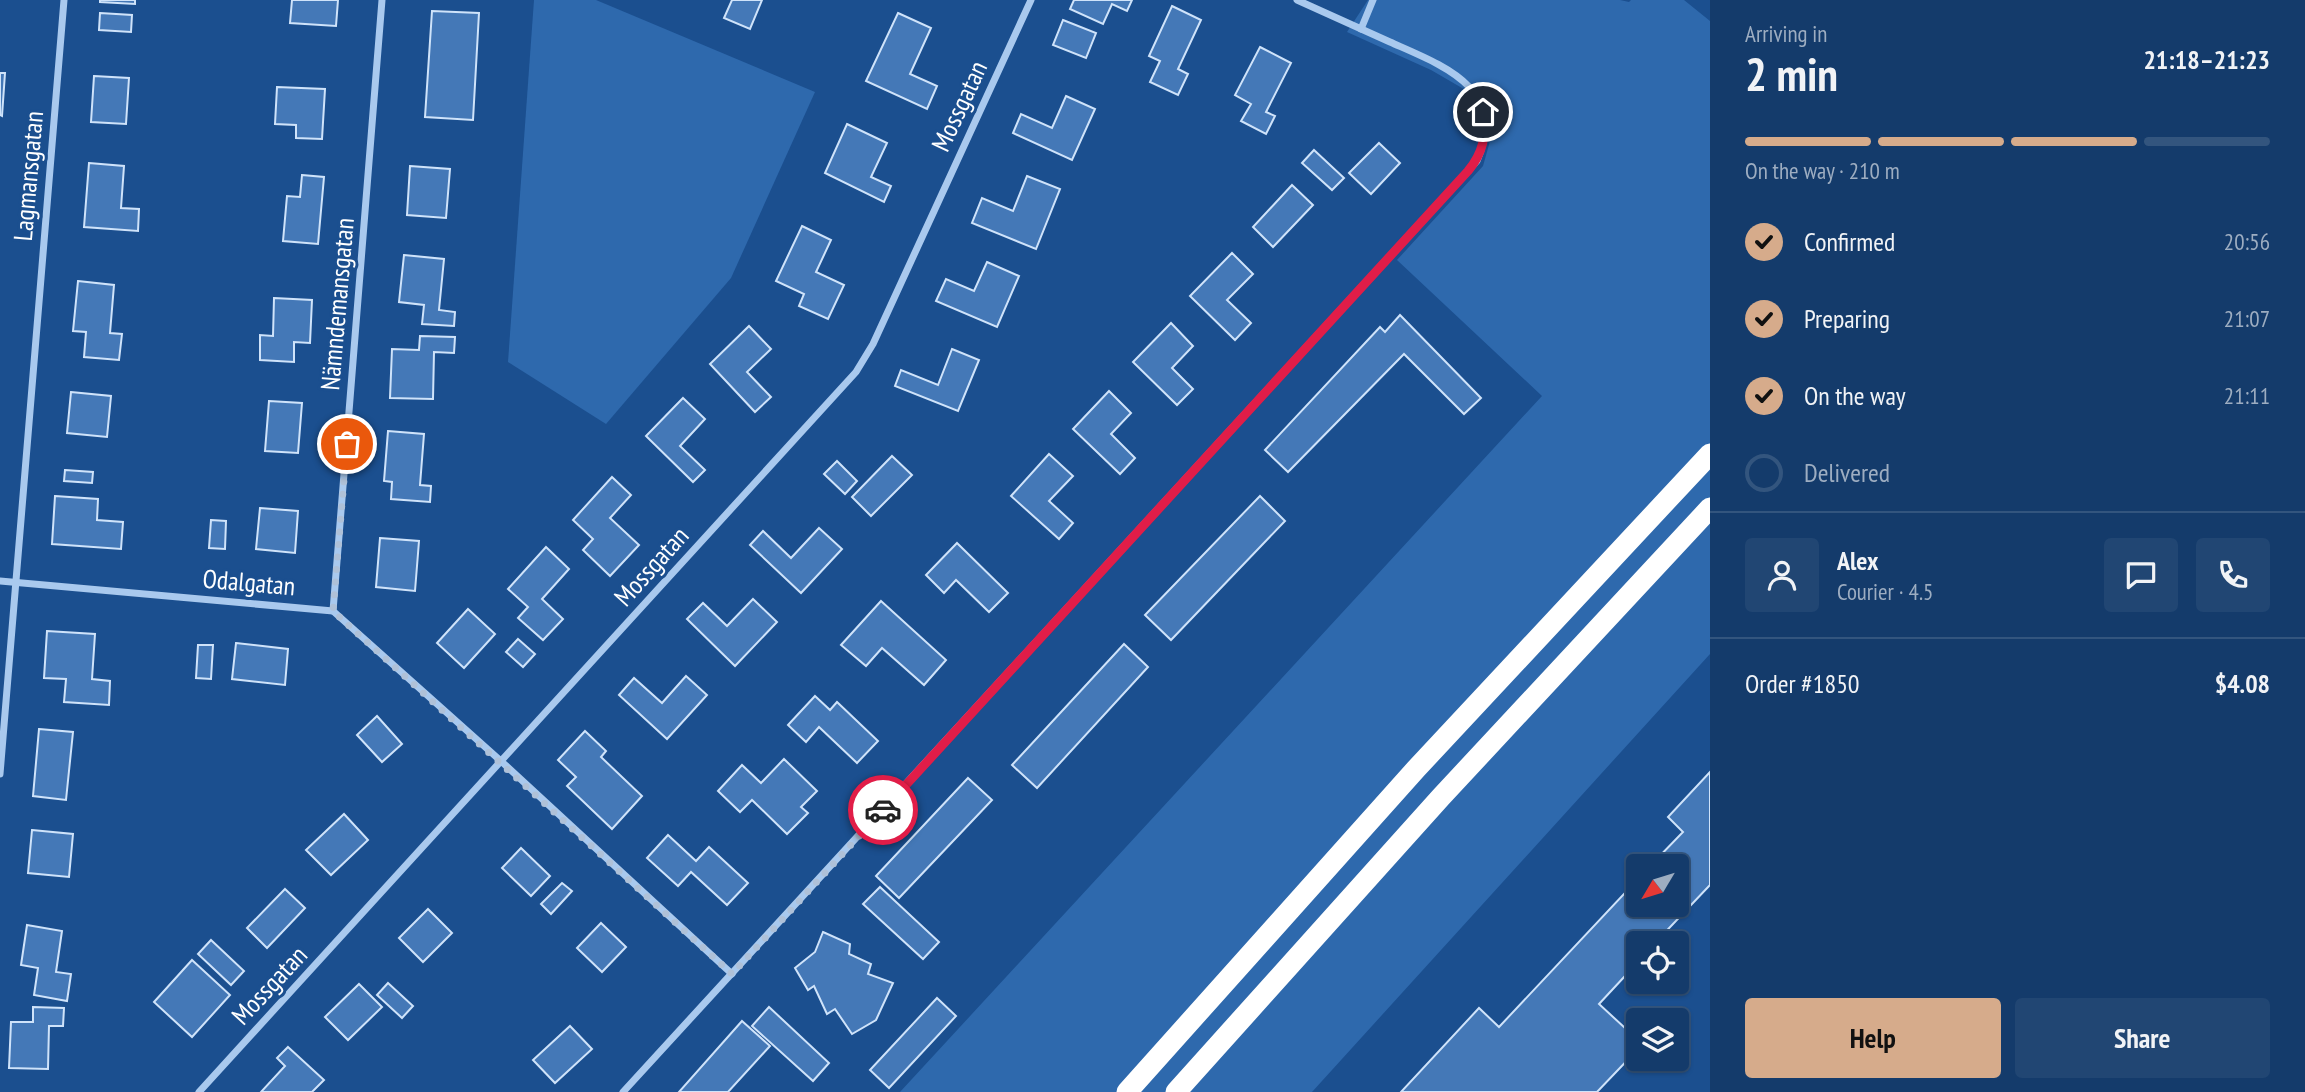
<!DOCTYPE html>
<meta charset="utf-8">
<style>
body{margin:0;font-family:"PT Sans Narrow",sans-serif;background:#214673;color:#f1f3f6;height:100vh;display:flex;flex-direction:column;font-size:26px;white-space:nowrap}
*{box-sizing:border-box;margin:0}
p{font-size:23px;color:#9dadc1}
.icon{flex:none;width:38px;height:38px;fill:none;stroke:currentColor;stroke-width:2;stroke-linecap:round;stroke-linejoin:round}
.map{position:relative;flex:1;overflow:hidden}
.side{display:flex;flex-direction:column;background:#143b6b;width:595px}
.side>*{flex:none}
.needle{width:46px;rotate:232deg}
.buttons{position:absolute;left:1626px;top:854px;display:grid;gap:14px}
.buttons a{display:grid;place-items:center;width:63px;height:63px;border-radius:7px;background:#143b6b;box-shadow:0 2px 5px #0004,0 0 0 2px #33557e;font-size:35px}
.pin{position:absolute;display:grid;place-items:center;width:60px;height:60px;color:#fff;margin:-30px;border:4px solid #fff;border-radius:50%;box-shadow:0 2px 7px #0007}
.courier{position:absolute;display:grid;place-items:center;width:70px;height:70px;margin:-35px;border:5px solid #e11d48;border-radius:50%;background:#fff;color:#222;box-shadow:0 2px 9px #0007}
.summary em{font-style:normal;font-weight:800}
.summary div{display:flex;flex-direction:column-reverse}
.summary{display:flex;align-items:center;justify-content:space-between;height:119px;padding:0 35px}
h1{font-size:46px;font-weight:800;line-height:52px}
.bar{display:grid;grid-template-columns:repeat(4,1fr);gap:10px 7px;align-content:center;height:84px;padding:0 35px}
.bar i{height:9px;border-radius:5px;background:#33557e}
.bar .active{background:#d6ab8b}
.bar p{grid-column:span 4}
.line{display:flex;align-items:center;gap:18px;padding:0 35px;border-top:2px solid #33557e}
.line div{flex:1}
.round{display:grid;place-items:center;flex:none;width:74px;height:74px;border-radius:7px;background:#214673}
ol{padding:0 35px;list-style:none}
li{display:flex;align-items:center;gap:21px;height:77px}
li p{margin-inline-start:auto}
li .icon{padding:7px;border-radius:50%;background:#d6ab8b;color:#111;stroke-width:4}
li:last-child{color:#9dadc1}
li i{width:38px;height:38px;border:4px solid #33557e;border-radius:50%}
.cta{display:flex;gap:14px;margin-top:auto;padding:14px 35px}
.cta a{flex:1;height:80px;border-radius:7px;background:#d6ab8b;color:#111;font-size:28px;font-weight:800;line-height:80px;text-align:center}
.cta a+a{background:#214673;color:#f1f3f6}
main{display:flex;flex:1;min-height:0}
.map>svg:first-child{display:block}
.green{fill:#2e69ad}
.building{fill:#4478b7;stroke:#cfe3fa;stroke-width:2}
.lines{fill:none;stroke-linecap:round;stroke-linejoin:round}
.street{stroke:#a9c9ee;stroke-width:7}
.highway{stroke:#fff;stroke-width:21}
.done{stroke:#afc1d8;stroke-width:7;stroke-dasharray:0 12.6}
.route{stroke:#e11d48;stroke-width:9}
.labels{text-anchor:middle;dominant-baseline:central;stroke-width:6;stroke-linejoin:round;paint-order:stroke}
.street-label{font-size:26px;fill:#fff;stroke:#1b4f8f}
</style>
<main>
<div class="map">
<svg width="1710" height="1092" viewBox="0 0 1710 1092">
<rect width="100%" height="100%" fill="#1b4f8f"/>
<!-- green -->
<g class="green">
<polygon points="534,0 596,0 815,92 731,278 606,424 508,362"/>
<polygon points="1368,0 1620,0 1629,2 1631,0 1684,0 1710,21 1710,654 1312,1092 900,1092 1542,396 1397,260 1483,166 1492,134 1481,99 1431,70 1347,32"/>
</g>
<!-- building -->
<g class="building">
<polygon points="100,0 135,0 135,4 100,2"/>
<polygon points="292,0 338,0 336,26 290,23"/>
<polygon points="732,0 762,0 750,29 724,18"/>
<polygon points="1074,0 1132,0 1127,11 1112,4 1103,24 1070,9"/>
<polygon points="1172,6 1201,20 1178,69 1188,74 1178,95 1150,82 1160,61 1149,56"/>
<polygon points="432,11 479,13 473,120 425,117"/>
<polygon points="100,13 132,15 131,32 99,30"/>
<polygon points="898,13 931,28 910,74 937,86 927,109 866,81"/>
<polygon points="1063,20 1096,33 1086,58 1053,45"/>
<polygon points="1260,47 1291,63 1266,112 1275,116 1266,134 1241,121 1251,104 1235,95"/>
<polygon points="0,73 5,73 2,116 0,115"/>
<polygon points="94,76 129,78 126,124 91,122"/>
<polygon points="277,87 325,89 322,139 296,138 296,125 275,124"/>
<polygon points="1066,96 1095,109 1072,160 1013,133 1021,114 1052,128"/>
<polygon points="847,124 887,143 871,177 891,186 884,202 825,173"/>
<polygon points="1379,143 1400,163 1371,194 1349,173"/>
<polygon points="1314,150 1344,178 1332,190 1302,163"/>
<polygon points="89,163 124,166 121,208 139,209 138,231 84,227"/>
<polygon points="410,166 450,169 446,218 407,215"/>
<polygon points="302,175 324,177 318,244 283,241 287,196 300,197"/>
<polygon points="1027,176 1060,189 1036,249 972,223 982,198 1013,211"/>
<polygon points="1292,185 1313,205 1273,247 1253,227"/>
<polygon points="802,226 831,240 816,272 844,285 828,319 799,306 804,294 776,281"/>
<polygon points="1232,253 1253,274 1227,300 1251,323 1235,340 1190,296"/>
<polygon points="404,255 444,259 439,310 455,312 454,326 422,324 424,305 399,302"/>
<polygon points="987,262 1019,276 997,327 936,301 946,279 974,291"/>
<polygon points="78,281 114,285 110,333 122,334 119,360 84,357 86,332 73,331"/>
<polygon points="274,298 312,300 310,343 294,342 294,362 260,360 260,335 273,336"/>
<polygon points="1400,315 1481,398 1464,414 1404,354 1288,472 1265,450 1380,327 1385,332"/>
<polygon points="1171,323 1193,346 1172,368 1193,389 1177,405 1133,362"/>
<polygon points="749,326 771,349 747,372 771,397 755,412 710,364"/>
<polygon points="420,336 455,337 454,353 434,352 433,399 390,398 392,349 419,350"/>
<polygon points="952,349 979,360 958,411 895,386 901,370 938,385"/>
<polygon points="1109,391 1131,413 1111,434 1135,458 1120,474 1073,429"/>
<polygon points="71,392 111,396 107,437 67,433"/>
<polygon points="683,398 705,419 680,446 705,470 693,482 646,436"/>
<polygon points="269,401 302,403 298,453 265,451"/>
<polygon points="388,431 424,434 420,485 431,486 430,502 391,499 392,482 384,481"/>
<polygon points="1049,454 1073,476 1049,501 1073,523 1059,539 1011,496"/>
<polygon points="892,456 912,475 871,516 852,497"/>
<polygon points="837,461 857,481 845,494 824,474"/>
<polygon points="65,470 93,472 92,483 64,481"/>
<polygon points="612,477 631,495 610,518 639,545 610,576 583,550 593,539 573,520"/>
<polygon points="55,496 98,499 97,520 123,522 121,549 52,544"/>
<polygon points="1260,496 1285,521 1171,640 1145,615"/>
<polygon points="260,508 298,511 295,553 256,549"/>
<polygon points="211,520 226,521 225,549 209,548"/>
<polygon points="819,528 842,549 801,593 750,545 763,531 791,558"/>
<polygon points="380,538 419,541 415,591 376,587"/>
<polygon points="957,543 1008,593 989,612 956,580 944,593 926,575"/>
<polygon points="546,547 569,569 542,599 563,619 543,640 518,618 528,607 508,589"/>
<polygon points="753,599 777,622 735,666 687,619 703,603 727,626"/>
<polygon points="881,601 946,660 924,685 882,648 866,666 841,645"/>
<polygon points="468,609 495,634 464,668 437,643"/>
<polygon points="47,631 95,634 92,679 110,681 109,705 64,702 66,679 44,678"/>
<polygon points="518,639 535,654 523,667 506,652"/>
<polygon points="236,643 288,649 285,685 232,679"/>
<polygon points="1124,644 1148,667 1037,788 1012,765"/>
<polygon points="198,645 213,645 211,679 196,678"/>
<polygon points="686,676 707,695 667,739 619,695 634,678 662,703"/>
<polygon points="815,696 830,710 837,702 878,741 857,763 819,727 806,742 788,725"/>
<polygon points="377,716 402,744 382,762 357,735"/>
<polygon points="39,729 73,732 66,800 33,796"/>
<polygon points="585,731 606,751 601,757 642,796 612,829 567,786 576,777 558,760"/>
<polygon points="784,759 817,791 801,807 808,813 787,834 752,800 740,812 718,791 742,765 761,783"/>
<polygon points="1710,772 1710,885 1655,943 1638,943 1638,962 1599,1004 1638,1040 1638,1049 1597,1092 1401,1092 1479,1008 1499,1027 1638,879 1638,905 1676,905 1676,866 1650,866 1683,832 1668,817"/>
<polygon points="968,778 992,800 899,898 876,876"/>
<polygon points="344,814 368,840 331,875 306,850"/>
<polygon points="32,830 73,834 69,877 28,873"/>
<polygon points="668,835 696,861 709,847 748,883 727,905 691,872 678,886 647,858"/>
<polygon points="521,848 550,876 531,896 502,868"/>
<polygon points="562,883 572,891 551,914 541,904"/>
<polygon points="880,887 939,942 923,959 863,904"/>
<polygon points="285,889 305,908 267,948 247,928"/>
<polygon points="428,909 452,933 423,962 399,938"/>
<polygon points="601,923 626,947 602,972 577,948"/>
<polygon points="27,925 62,931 56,972 71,974 67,1001 34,995 38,968 21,965"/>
<polygon points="823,932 850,944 849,954 871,964 868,974 893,983 876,1020 852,1034 835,1009 827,1014 814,986 808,990 795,968 815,952"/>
<polygon points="211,940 244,971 231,985 198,954"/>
<polygon points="192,960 230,995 192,1037 154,1002"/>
<polygon points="388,983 413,1006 402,1018 377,995"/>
<polygon points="359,984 382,1007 348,1040 325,1017"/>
<polygon points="937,998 956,1016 889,1088 870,1070"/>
<polygon points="33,1007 64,1008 63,1026 49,1026 48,1069 9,1068 11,1022 33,1022"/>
<polygon points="769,1007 829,1063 813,1081 752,1026"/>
<polygon points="742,1021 770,1046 728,1092 679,1092"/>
<polygon points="570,1026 592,1049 555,1083 533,1060"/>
<polygon points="288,1047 324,1080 312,1092 261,1092 285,1066 277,1058"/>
</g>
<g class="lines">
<!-- street -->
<g class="street">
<polyline points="1361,29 1373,0"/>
<polyline points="0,581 333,611 502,762 732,974"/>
<polyline points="333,611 382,0"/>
<polyline points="0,774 64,0"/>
<polyline points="199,1092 856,372 873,344 1031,0"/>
<path d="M623,1092L1477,161C1508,88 1444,66 1390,42C1359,28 1328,14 1297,0"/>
</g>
<!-- highway -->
<g class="highway">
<polyline points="1127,1092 1416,769 1710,454"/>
<polyline points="1176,1092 1441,797 1710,508"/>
</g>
</g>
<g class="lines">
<!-- done -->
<polyline class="done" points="347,444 333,611 732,974 883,810"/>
<!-- route -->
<path class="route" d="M883,810L1468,171C1483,153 1487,135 1483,112"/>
</g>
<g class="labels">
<!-- street labels -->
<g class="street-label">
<text transform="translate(959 106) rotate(-65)">Mossgatan</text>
<text transform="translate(28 176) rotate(-85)">Lagmansgatan</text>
<text transform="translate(337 304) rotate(-85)">Nämndemansgatan</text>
<text transform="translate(651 566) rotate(-48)">Mossgatan</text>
<text transform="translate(249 582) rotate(5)">Odalgatan</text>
<text transform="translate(269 985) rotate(-47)">Mossgatan</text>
</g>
</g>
</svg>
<div class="buttons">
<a><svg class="needle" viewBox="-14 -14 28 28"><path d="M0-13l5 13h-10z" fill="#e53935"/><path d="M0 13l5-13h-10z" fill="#9dadc1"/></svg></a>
<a><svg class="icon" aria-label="locate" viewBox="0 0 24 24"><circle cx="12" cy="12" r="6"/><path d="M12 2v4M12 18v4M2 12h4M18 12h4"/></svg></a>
<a><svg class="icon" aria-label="layers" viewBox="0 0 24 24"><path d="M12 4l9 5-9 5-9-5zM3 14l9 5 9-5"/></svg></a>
</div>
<div class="pin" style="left:347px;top:444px;background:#ea580c"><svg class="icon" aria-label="bag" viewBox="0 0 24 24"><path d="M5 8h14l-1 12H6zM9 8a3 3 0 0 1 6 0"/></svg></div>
<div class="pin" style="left:1483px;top:112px;background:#1f2937"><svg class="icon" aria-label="home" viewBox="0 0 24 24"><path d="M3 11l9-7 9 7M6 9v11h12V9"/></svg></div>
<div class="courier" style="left:883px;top:810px"><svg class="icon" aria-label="car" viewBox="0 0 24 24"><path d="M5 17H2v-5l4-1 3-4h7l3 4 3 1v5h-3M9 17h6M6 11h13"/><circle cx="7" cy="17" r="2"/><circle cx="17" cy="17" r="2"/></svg></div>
</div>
<section class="side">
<div class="summary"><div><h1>2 min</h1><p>Arriving in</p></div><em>21:18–21:23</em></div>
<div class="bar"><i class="active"></i><i class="active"></i><i class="active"></i><i></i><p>On the way · 210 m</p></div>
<ol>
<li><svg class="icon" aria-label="check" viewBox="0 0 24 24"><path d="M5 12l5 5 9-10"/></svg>Confirmed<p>20:56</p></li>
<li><svg class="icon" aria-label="check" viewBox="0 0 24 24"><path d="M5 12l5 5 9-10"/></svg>Preparing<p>21:07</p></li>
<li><svg class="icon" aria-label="check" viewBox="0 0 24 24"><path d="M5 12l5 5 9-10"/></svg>On the way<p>21:11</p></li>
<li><i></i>Delivered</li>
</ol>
<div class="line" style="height:126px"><a class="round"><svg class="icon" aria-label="person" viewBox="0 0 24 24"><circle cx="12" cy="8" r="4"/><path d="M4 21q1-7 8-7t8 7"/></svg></a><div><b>Alex</b><p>Courier · 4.5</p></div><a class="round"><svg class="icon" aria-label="chat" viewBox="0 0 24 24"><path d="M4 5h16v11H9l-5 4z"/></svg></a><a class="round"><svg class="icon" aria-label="phone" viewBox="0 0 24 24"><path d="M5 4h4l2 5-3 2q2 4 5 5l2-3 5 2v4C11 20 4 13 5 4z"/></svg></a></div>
<div class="line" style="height:91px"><div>Order #1850</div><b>$4.08</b></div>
<div class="cta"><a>Help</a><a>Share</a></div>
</section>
</main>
